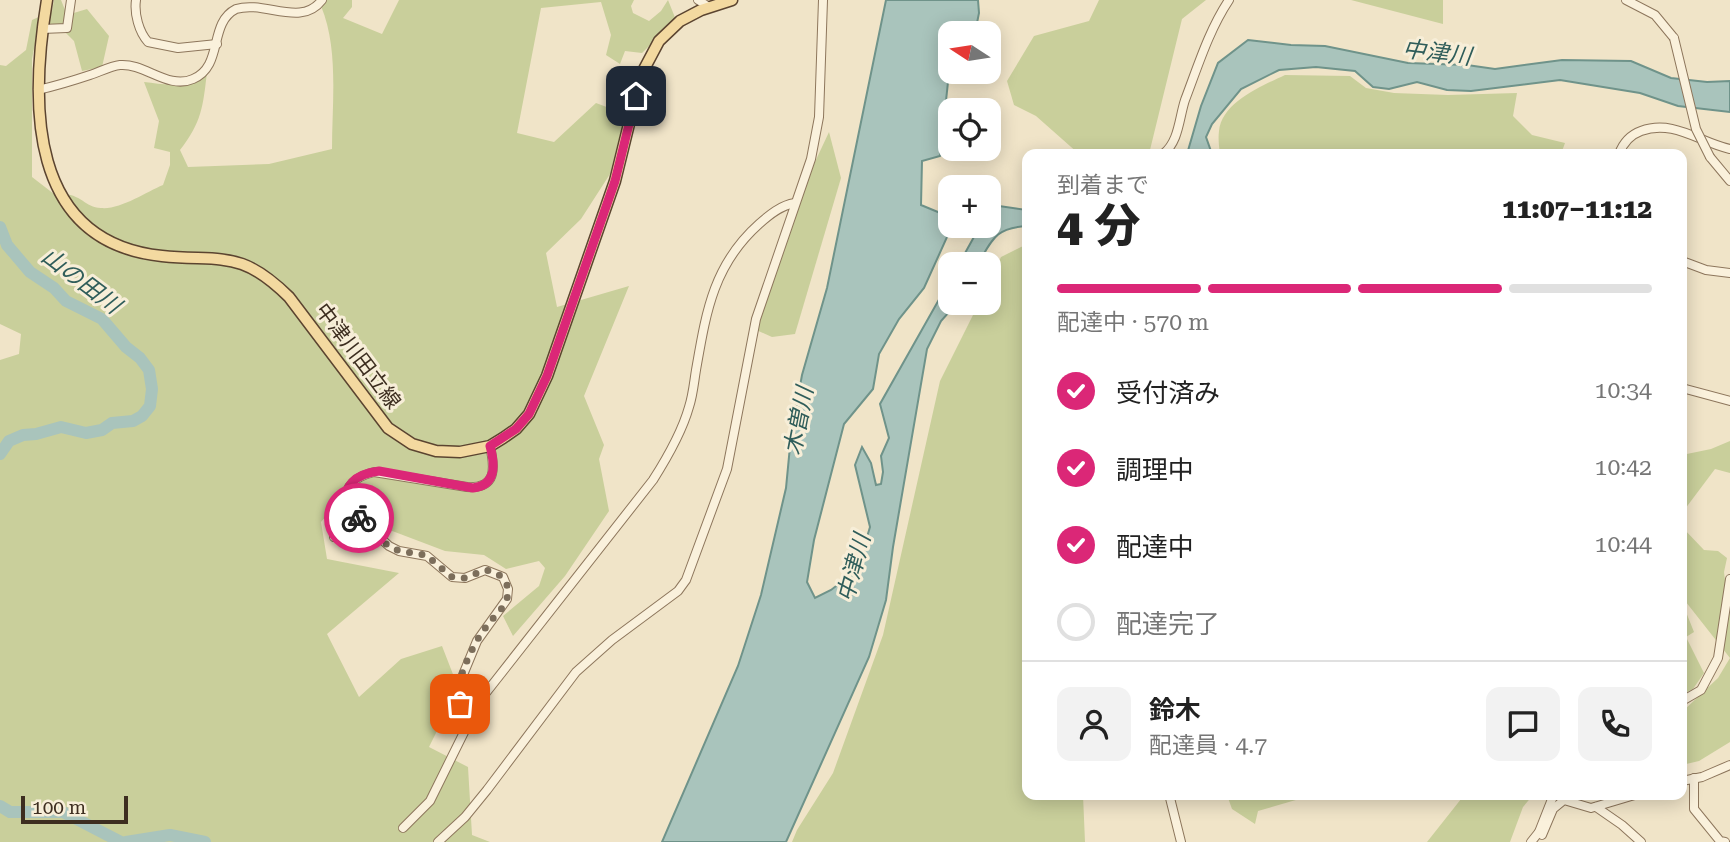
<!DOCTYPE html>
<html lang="ja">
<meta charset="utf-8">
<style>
body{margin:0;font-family:"Roboto Serif","Noto Sans JP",serif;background:#f2f2f2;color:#222;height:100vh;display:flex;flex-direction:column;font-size:26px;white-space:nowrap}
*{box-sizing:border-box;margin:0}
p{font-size:23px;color:#767676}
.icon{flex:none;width:38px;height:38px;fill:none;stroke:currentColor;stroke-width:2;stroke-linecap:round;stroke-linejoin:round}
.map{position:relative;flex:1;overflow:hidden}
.details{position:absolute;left:1022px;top:149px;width:665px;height:651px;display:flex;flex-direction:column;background:#fff;border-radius:14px;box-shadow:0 4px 18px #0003}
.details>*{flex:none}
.needle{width:46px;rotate:282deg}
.controls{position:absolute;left:938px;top:21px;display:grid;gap:14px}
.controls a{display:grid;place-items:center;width:63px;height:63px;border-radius:14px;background:#fff;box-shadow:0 4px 18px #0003;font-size:35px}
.scale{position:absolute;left:21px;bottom:18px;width:107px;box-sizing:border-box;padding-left:7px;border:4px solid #3d2e20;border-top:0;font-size:19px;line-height:24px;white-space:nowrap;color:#3d2e20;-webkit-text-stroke:5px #f7eed8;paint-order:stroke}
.pin{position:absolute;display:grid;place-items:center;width:60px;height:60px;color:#fff;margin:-30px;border-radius:14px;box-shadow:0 4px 10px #0006}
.courier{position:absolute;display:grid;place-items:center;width:70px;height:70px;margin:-35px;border:5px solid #db2777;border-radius:50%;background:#fff;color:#222;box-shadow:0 2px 9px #0007}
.head em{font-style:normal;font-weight:800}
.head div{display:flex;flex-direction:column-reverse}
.head{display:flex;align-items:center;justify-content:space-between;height:119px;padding:0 35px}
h1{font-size:46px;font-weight:800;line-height:52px}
.bar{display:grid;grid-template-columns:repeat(4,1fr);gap:10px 7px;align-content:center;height:84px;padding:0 35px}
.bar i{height:9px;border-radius:5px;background:#e0e0e0}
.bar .current{background:#db2777}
.bar p{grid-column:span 4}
.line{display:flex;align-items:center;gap:18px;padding:0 35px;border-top:2px solid #e0e0e0}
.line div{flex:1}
.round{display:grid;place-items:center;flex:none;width:74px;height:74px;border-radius:14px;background:#f2f2f2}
ol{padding:0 35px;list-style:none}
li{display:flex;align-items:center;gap:21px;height:77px}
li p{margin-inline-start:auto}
li .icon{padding:7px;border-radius:50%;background:#db2777;color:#fff;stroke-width:4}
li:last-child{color:#767676}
li i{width:38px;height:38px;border:4px solid #e0e0e0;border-radius:50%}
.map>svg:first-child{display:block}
.green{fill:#c9cf9b}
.water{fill:#a9c4bc;stroke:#6f938a;stroke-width:2}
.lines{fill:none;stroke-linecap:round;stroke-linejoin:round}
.river{stroke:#a9c4bc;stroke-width:12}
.minor-casing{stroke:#8d765c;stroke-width:10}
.major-casing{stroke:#5b4430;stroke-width:13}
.minor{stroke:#faf1dc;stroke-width:8}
.major{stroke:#f3d9a0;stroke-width:10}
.minor-bridge-casing{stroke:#8d765c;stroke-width:10;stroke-linecap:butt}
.minor-bridge{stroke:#faf1dc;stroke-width:8}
.done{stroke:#7c6e5b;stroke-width:7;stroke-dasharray:0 12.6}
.route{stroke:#db2777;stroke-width:9}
.labels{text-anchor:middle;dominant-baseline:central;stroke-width:6;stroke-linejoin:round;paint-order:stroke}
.street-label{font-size:21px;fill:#3d2e20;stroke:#f7eed8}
.water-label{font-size:23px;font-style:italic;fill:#2f5d5a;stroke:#f7eed8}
</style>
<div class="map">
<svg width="1730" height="842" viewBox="0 0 1730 842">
<rect width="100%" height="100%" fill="#f0e4c8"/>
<!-- green -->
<g class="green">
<path d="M54,0H61L67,15L87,9L109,36L102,67L82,71L74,41L62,29L37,33L32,59V177L54,194C81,191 83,207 101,208C120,210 146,192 163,185L170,165V152L154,148L159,121L144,82C168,85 187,88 207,72C203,106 202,122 180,150L188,167L269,164L332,149C332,103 339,49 321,6L325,0H352V7L343,18L382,34L399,0H634L631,6L633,13L649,21L661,11L668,0L676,20L642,53L625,51L620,64L606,55L611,35L601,2L541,8L517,133L554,142L596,103L625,114L610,174L581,219L546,253L557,307L629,286L584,396L604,445L599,459L609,511L565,576L513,636L503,616L539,586L545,568L539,561L506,569L484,555L445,551L387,529L361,504L342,498L321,522L327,559L399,573L327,634L359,697L401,659L442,646L456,682L436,726L438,729L429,747L468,767L472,835L490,842H0V360L19,354L21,334L0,324V65L6,66L26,50L32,20L52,11Z"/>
<polygon points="1099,0 1206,0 1182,19 1149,154 1079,154 1036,116 1014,105 1007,81 1034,36 1089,21"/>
<polygon points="1351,0 1443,0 1443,24"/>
<path d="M1285,75L1350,76L1366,88L1394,93L1448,95L1517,93L1513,116L1532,135L1565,143L1561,154H1220C1219,147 1218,138 1219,131C1222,102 1262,86 1285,75Z"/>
<polygon points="829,132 841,178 795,334 772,337 754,329 778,241"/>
<polygon points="1027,244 1027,794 1083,795 1085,842 792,842 797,830 833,773 883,635 940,381 979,303 989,303 989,282 1001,257"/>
<polygon points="1730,441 1730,473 1715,469 1682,513 1682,455 1711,449"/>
<polygon points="1682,527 1704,550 1718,551 1727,558 1724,572 1726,589 1730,589 1730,742 1699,761 1682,765 1682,712 1718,678 1730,658 1682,597"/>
<polygon points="1682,602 1694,632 1686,637 1704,673 1693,689 1682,695"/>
<polygon points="1465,794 1533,794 1533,795 1523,807 1510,842 1427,842"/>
<polygon points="1227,795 1313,795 1258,811 1255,824 1232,809"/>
</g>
<!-- water -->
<g class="water">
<polygon points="886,0 978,0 979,13 975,33 950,33 951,72 949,73 940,156 922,161 921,205 950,217 952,226 924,288 899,319 879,354 873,389 844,424 814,540 807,582 815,598 831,590 857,570 870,527 855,465 862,447 871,463 876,485 881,484 883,472 881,456 889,438 880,404 950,280 950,303 957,303 941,321 927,349 893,547 886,600 869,657 786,842 662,842 738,666 761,595 786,488 791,436 802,375 827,288"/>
<polygon points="1248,40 1291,45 1325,46 1408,63 1467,65 1495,69 1562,60 1631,61 1671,78 1707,82 1730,81 1730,112 1678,106 1640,93 1560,80 1471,91 1447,90 1417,82 1389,89 1373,87 1355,71 1316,67 1279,70 1241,89 1212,124 1206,137 1212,154 1187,154 1201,106 1218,63"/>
<path d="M992,205L1027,210V226C996,228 993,238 978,264H959L980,226H989V211Z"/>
</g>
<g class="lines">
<!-- river -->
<g class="river">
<polyline points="0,227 7,245 30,272 54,288 66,301 102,319 126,347 140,358 149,370 152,389 150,406 142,416 133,421 112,423 102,430 86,433 61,427 36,434 23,435 9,441 0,454"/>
<polyline points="0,806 10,812 63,812 121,842"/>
<polyline points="126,842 170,835 205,842"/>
</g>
<!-- minor casing -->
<g class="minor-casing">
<g id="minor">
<path d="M136,0C134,14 139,32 148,42L178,48L217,44"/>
<polyline points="698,0 709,7"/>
<polyline points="1626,0 1655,15 1674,38"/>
<polyline points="42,29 67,28 71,0"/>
<path d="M38,90C55,86 72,81 90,75C99,72 111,66 120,65C145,63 168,90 193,79C224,66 208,23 236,9C265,0 301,28 322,0"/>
<path d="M1163,154C1179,142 1179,118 1185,100C1198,66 1209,30 1229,0"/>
<path d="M1619,154C1623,143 1630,135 1641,131C1673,119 1699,142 1730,149"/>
<polyline points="1710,157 1730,181"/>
<polyline points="1682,261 1706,270 1730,273"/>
<polyline points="1682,388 1730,401"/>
<path d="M347,510C342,488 353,477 374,472L467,487C497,489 495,468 490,446"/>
<polyline points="334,537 339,515 344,510 350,510 389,546 399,551 427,556 452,577 465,578 485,570 503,577 508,589 507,599 477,641 458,687 457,696 460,704 473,713"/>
<polyline points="1682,701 1701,690 1718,658 1730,579"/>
<polyline points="1694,778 1694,809 1720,841 1725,842"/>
<polyline points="1682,781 1702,777 1730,765"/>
<polyline points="1169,794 1181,842"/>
<polyline points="1596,807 1622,825 1641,842"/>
<path d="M403,828L430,801L475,710L485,694L653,480C667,458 682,432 689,407C693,395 694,382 696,370C706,313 713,265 759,224C769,215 781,205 795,203"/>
<polyline points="1539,832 1542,835 1553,809 1564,800 1591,808 1638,794"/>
<polyline points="438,842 465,817 487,790 576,672 612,640 678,591 686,580 727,469 756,319 811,159 819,117 823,0"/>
<polyline points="1531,842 1539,832 1554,794"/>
</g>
</g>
<!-- major casing -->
<g class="major-casing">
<path id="major" d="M47,0C30,102 27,242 162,256C223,262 240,249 289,297L388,428L412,444L436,451L460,452L490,446L503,438L516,429L529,414L547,376L615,181L641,75L659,41L680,21L701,10L732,0"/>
</g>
<!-- minor -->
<use href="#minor" class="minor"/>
<!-- major -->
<use href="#major" class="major"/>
<!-- minor-bridge casing -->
<g class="minor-bridge-casing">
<polyline id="minor-bridge" points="1674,38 1696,129 1710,157"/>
</g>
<!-- minor-bridge -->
<use href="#minor-bridge" class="minor-bridge"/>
</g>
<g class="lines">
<!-- done -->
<path class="done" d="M359,518L379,539L389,546L399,551L426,555L452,577L465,578L485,570C501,572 513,584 506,601C502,611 492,618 486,627C474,642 452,686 460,704"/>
<!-- route -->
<path class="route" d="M359,518L347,510C341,485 356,474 379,471L473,488C497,485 495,464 490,446L516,429L529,414L547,376L615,181L636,96"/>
</g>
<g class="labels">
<!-- street labels -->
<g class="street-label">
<text transform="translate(358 356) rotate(53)">中津川田立線</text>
</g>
<!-- water labels -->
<g class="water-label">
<text transform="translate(1437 53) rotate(7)">中津川</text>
<text transform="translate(81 281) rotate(37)">山の田川</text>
<text transform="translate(799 421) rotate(-79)">木曽川</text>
<text transform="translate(854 568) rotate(-75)">中津川</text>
</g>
</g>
</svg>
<div class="controls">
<a><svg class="needle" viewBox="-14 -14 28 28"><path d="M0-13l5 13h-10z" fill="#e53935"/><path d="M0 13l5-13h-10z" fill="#767676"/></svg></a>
<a><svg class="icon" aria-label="locate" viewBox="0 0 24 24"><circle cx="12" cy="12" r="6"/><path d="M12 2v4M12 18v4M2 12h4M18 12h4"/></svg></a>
<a>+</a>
<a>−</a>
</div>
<div class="scale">100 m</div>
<div class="pin" style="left:460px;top:704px;background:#ea580c"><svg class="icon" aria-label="bag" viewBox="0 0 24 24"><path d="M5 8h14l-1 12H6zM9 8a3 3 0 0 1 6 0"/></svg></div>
<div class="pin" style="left:636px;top:96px;background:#1f2937"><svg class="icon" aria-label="home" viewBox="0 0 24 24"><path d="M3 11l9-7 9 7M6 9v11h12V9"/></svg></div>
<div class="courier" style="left:359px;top:518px"><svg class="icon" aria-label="bike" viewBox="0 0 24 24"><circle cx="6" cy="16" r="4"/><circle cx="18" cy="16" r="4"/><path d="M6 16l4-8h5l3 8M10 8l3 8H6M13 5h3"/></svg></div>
<section class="details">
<div class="head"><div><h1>4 分</h1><p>到着まで</p></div><em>11:07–11:12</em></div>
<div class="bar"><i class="current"></i><i class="current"></i><i class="current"></i><i></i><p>配達中 · 570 m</p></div>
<ol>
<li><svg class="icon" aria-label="check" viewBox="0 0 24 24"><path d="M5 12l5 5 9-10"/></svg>受付済み<p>10:34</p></li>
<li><svg class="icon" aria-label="check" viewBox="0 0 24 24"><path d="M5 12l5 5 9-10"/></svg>調理中<p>10:42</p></li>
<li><svg class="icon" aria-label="check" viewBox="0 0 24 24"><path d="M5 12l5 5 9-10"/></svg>配達中<p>10:44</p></li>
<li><i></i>配達完了</li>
</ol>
<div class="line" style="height:126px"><a class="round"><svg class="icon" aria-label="person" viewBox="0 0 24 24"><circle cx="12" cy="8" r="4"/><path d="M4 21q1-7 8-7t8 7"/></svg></a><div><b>鈴木</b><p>配達員 · 4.7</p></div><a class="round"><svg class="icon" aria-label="chat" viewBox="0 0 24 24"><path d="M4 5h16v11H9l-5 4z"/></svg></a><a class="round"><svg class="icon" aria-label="phone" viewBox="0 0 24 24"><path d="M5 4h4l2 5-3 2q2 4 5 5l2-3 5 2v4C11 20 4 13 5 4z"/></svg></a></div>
</section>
</div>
